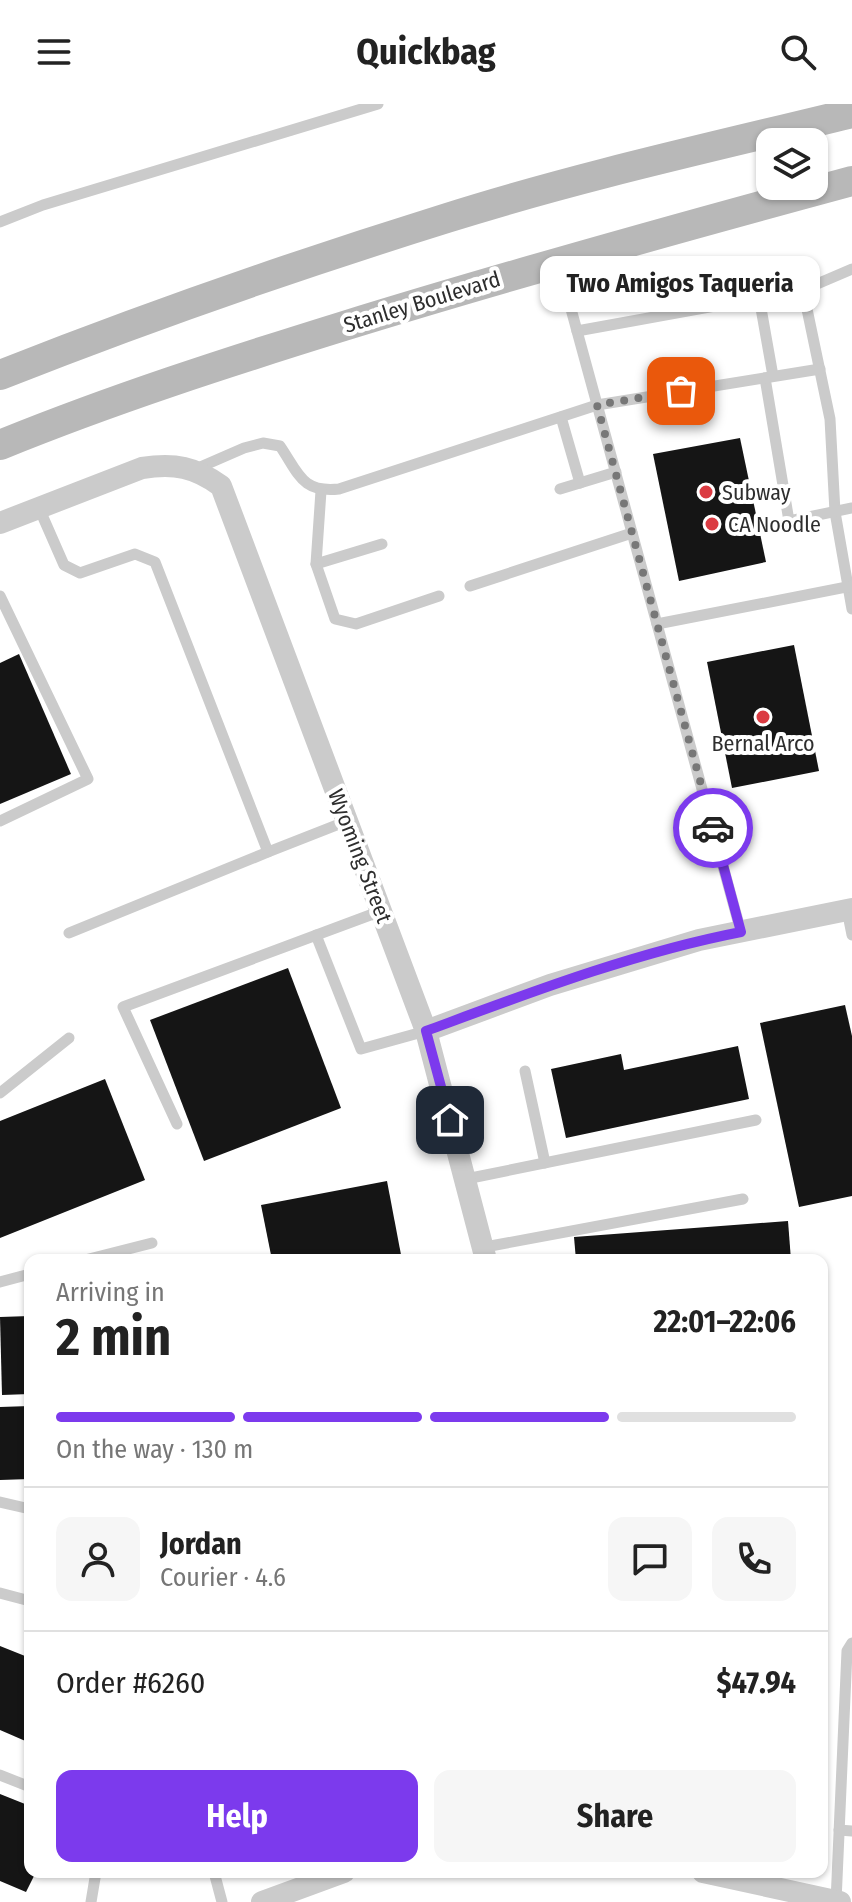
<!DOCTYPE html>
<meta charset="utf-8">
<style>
body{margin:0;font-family:"Fira Sans Condensed",sans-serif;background:#f6f6f6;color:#222;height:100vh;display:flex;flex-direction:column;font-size:30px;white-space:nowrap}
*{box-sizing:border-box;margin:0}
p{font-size:26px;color:#767676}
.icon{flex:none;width:44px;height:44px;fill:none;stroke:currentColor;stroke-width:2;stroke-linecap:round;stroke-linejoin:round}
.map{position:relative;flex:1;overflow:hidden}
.details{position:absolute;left:24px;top:1150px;width:804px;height:624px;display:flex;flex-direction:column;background:#fff;border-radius:16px;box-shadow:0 2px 6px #0004}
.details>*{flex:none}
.controls{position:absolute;left:756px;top:24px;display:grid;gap:16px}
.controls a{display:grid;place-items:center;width:72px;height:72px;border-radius:16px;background:#fff;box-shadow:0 2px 6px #0004;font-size:40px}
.pin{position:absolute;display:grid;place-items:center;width:68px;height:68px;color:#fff;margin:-34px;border-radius:16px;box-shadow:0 4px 12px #0006}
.courier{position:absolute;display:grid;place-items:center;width:80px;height:80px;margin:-40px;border:6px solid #7c3aed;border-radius:50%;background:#fff;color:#222;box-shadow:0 2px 10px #0007}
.bubble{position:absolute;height:56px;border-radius:16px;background:#fff;box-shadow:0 2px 6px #0004;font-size:26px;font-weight:700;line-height:56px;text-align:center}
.head em{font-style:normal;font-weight:700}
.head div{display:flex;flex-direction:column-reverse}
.head{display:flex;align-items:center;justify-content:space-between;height:136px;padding:0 32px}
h1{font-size:52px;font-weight:700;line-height:60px}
.bar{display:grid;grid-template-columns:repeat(4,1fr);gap:12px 8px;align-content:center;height:96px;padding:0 32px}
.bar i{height:10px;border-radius:6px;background:#e0e0e0}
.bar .selected{background:#7c3aed}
.bar p{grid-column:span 4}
.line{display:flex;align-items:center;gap:20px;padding:0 32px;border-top:2px solid #e0e0e0}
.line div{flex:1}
.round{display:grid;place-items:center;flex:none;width:84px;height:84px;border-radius:16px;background:#f6f6f6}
.cta{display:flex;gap:16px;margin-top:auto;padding:16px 32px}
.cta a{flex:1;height:92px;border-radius:16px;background:#7c3aed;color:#fff;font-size:32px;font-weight:700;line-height:92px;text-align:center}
.cta a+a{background:#f6f6f6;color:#222}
header{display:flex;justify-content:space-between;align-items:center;height:104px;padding:0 32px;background:#fff;font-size:36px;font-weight:700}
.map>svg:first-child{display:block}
.building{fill:#151515}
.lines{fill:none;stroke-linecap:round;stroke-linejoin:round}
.service{stroke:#cbcbcb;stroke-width:11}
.minor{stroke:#cbcbcb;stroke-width:22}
.secondary{stroke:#b8b8b8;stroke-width:30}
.done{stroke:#777;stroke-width:8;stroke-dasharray:0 14.4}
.route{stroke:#7c3aed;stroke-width:10}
.poi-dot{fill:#db3b42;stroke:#fff;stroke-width:3}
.labels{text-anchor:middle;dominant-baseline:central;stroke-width:8;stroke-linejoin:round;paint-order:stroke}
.street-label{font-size:22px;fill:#2e2e2e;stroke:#fff}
.poi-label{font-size:22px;fill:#2e2e2e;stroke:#fff;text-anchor:start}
</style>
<header><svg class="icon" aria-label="menu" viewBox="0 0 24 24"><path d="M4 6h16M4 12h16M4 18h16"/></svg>Quickbag<svg class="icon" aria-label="search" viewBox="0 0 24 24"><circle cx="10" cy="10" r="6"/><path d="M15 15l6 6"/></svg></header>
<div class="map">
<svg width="852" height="1798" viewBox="0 0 852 1798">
<rect width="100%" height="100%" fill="#fff"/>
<!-- building -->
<g class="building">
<polygon points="740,334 766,458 679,477 653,350"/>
<polygon points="794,541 819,667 732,684 707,558"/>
<polygon points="19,550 71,670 0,700 0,559"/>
<polygon points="288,864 341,1004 204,1057 150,916"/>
<polygon points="845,901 852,932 852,1092 799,1103 760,919"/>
<polygon points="738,942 749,995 566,1034 551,965 621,950 624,966"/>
<polygon points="105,975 145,1076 0,1134 0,1017"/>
<polygon points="387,1077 402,1156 272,1156 261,1101"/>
<polygon points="788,1117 791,1156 576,1156 574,1133"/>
<polygon points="30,1212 30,1290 2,1291 0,1213"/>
<polygon points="30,1302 30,1375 0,1376 0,1303"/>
<polygon points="0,1542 30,1554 30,1639 0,1626"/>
<polygon points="0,1690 30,1702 30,1768 36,1768 26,1788 0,1777"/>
</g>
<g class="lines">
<!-- service -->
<g class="service">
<polyline points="0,118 43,101 378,0"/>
<polyline points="565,159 571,205 741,828"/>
<polyline points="803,186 830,315 835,408 852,505"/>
<polyline points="759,193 773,272"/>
<polyline points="577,227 803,186 852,165"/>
<polyline points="765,274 789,417 852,404"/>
<polyline points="561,313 580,379"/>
<path d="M198,364L244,344L263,339L280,342C299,370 302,389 339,385L597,301L820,265"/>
<polyline points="560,385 616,368"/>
<polyline points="321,387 316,460 335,515 356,520 439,492"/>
<polyline points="39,404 64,461 80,469 135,450 155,458 268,748 347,717"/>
<polyline points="316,460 382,440"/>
<polyline points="470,482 632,429"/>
<polyline points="0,492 88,675 0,717"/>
<polyline points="657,520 852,482"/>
<polyline points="847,806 852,831"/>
<polyline points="69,829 268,748"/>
<polyline points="316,831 361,945 426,927"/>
<polyline points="525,967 545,1059"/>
<polyline points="0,989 69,934"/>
<polyline points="177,1020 123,903 381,807"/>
<polyline points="466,1075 756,1016"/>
<polyline points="485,1143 743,1095"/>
<polyline points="85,1156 152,1139"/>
<polyline points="0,1178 30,1170"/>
<polyline points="0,1398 30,1405"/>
<polyline points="0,1489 30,1497"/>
<polyline points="0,1671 30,1683"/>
<polyline points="839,1726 852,1727"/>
<polyline points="214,1768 222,1798"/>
<polyline points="91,1798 96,1768"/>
<polyline points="836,1798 847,1547 852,1539"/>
</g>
<!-- minor -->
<g class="minor">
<path d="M0,419L142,364C175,359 195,363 221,382L426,927L486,1156"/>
<polyline points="426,927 550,881 699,836 852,805"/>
<polyline points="703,1768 840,1798"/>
<polyline points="262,1798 344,1768"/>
</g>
<!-- secondary -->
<g class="secondary">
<path d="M0,271C147,213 296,161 447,114C580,72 717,42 852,9"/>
<path d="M0,341C113,295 228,258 344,222C512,170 682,123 852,77"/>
</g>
</g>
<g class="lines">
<!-- done -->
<polyline class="done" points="681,287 597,301 713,724"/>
<!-- route -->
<path class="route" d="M450,1016L426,927C529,889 633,849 741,828L713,724"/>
</g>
<!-- markers -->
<g class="poi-dot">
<circle cx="706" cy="388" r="8"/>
<circle cx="712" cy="420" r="8"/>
<circle cx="763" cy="613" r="8"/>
</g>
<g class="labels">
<!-- street labels -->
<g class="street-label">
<text transform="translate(422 198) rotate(-17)">Stanley Boulevard</text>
<text transform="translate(360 752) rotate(69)">Wyoming Street</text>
</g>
<!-- poi labels -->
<g class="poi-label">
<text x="722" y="388">Subway</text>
<text x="728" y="420">CA Noodle</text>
<text x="763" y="639" text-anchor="middle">Bernal Arco</text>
</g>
</g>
</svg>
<div class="controls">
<a><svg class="icon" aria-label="layers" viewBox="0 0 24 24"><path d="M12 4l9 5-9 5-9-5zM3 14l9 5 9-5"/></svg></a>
</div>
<div class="pin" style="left:681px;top:287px;background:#ea580c"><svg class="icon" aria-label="bag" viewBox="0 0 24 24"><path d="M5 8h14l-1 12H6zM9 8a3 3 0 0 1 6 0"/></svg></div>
<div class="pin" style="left:450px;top:1016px;background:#1f2937"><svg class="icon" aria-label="home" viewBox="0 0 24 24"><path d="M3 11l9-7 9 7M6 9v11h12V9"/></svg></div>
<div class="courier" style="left:713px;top:724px"><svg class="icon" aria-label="car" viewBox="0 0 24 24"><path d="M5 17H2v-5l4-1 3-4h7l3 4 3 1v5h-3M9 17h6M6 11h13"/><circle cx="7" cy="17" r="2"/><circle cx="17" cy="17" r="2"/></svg></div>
<div class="bubble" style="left:540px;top:152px;width:280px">Two Amigos Taqueria</div>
<section class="details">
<div class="head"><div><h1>2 min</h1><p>Arriving in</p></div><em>22:01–22:06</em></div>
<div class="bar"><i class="selected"></i><i class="selected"></i><i class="selected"></i><i></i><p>On the way · 130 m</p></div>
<div class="line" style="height:144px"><a class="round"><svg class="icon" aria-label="person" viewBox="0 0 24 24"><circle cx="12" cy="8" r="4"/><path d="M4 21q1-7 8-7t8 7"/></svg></a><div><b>Jordan</b><p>Courier · 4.6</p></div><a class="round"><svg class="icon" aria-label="chat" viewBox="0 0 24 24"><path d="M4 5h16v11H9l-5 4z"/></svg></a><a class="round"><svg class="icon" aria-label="phone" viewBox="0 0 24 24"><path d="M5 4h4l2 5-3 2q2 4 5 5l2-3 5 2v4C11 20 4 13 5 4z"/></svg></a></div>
<div class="line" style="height:104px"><div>Order #6260</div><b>$47.94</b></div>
<div class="cta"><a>Help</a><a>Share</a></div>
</section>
</div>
